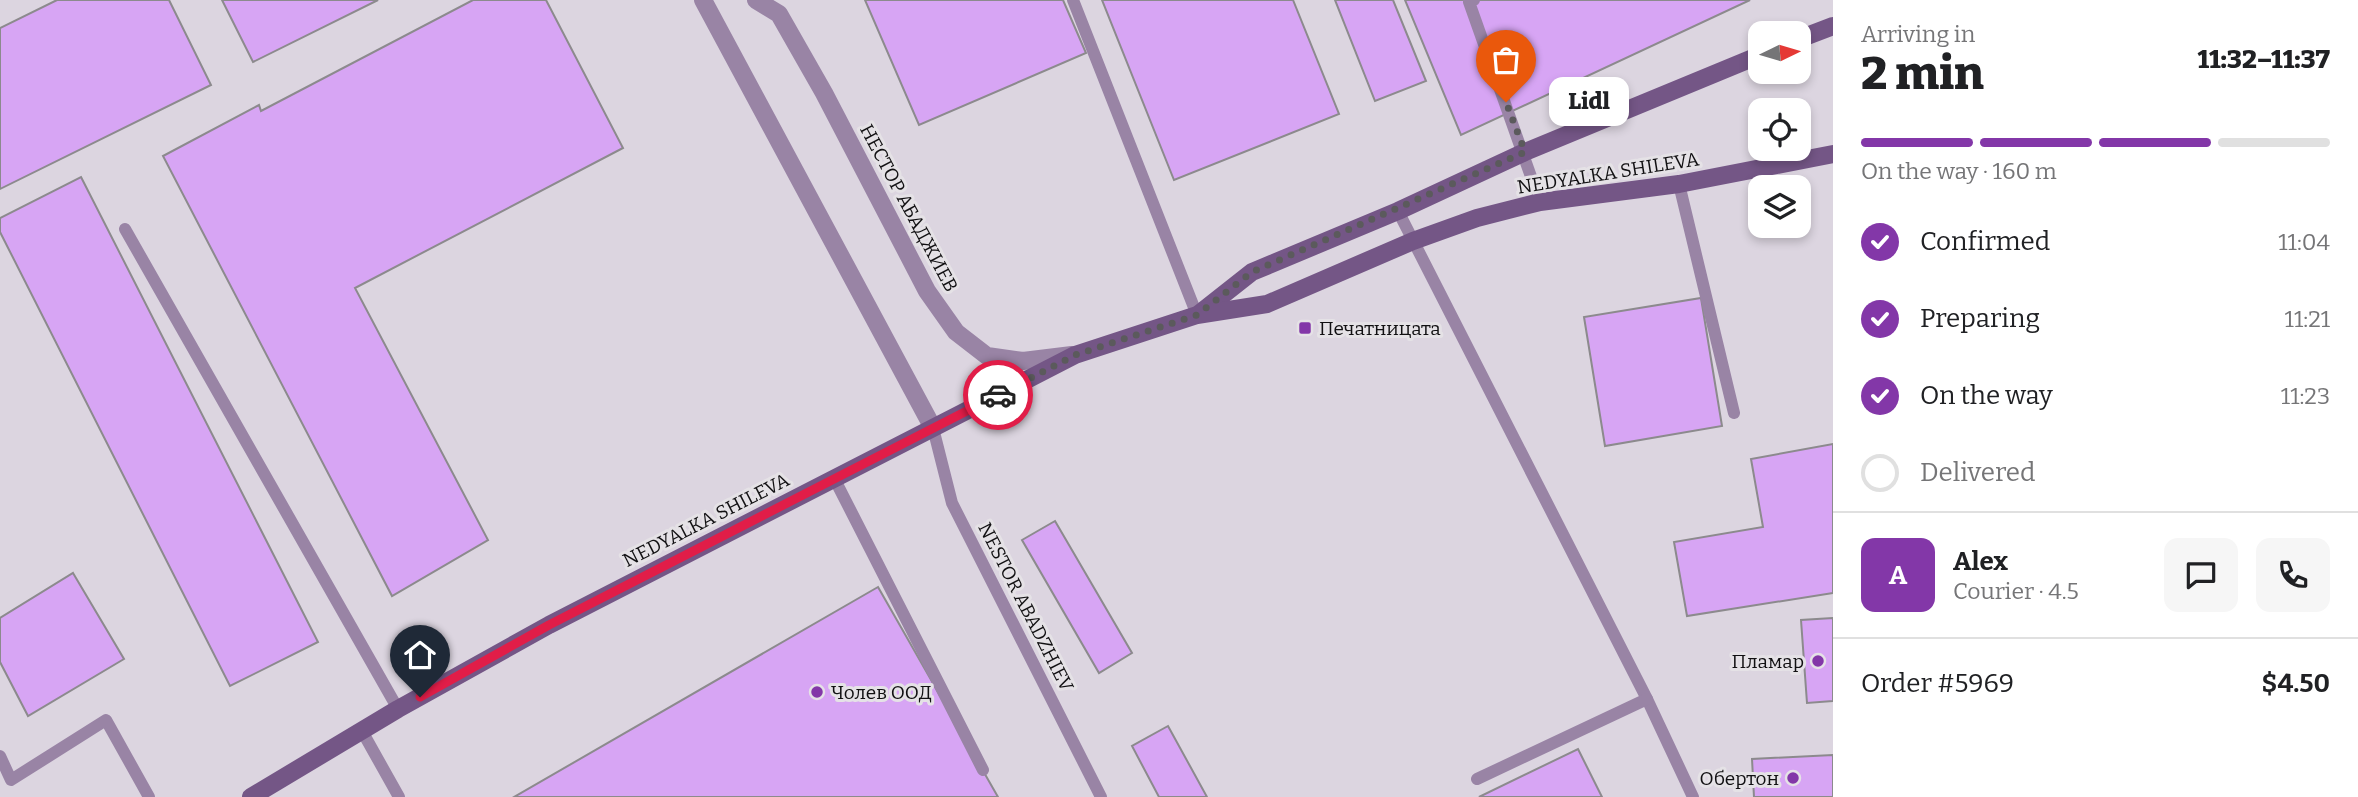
<!DOCTYPE html>
<meta charset="utf-8">
<style>
body{margin:0;font-family:Bitter,serif;background:#f6f6f6;color:#202124;height:100vh;display:flex;flex-direction:column;font-size:26px;white-space:nowrap}
*{box-sizing:border-box;margin:0}
p{font-size:23px;color:#757577}
.icon{flex:none;width:38px;height:38px;fill:none;stroke:currentColor;stroke-width:2;stroke-linecap:round;stroke-linejoin:round}
.map{position:relative;flex:1;overflow:hidden}
.panel{display:flex;flex-direction:column;background:#fff;width:525px}
.panel>*{flex:none}
.needle{width:46px;rotate:85deg}
.controls{position:absolute;left:1748px;top:21px;display:grid;gap:14px}
.controls a{display:grid;place-items:center;width:63px;height:63px;border-radius:14px;background:#fff;box-shadow:0 4px 10px #0003;font-size:35px}
.pin{position:absolute;display:grid;place-items:center;width:60px;height:60px;color:#fff;margin:-72px -30px;border-radius:50% 50% 50% 0;rotate:-45deg;box-shadow:0 0 7px #0007}
.pin .icon{rotate:45deg}
.courier{position:absolute;display:grid;place-items:center;width:70px;height:70px;margin:-35px;border:5px solid #e11d48;border-radius:50%;background:#fff;color:#222;box-shadow:0 2px 9px #0007}
.bubble{position:absolute;height:49px;border-radius:14px;background:#fff;box-shadow:0 4px 10px #0003;font-size:23px;font-weight:800;line-height:49px;text-align:center}
.head em{font-style:normal;font-weight:800}
.head div{display:flex;flex-direction:column-reverse}
.head{display:flex;align-items:center;justify-content:space-between;height:119px;padding:0 28px}
h1{font-size:46px;font-weight:800;line-height:52px}
.bar{display:grid;grid-template-columns:repeat(4,1fr);gap:10px 7px;align-content:center;height:84px;padding:0 28px}
.bar i{height:9px;border-radius:5px;background:#e0e0e0}
.bar .current{background:#8337a8}
.bar p{grid-column:span 4}
.line{display:flex;align-items:center;gap:18px;padding:0 28px;border-top:2px solid #e0e0e0}
.line div{flex:1}
.round{display:grid;place-items:center;flex:none;width:74px;height:74px;border-radius:14px;background:#f6f6f6}
ol{padding:0 28px;list-style:none}
li{display:flex;align-items:center;gap:21px;height:77px}
li p{margin-inline-start:auto}
li .icon{padding:7px;border-radius:50%;background:#8337a8;color:#fff;stroke-width:4}
li:last-child{color:#757577}
li i{width:38px;height:38px;border:4px solid #e0e0e0;border-radius:50%}
main{display:flex;flex:1;min-height:0}
.map>svg:first-child{display:block}
.built{fill:#dcd5e0;fill-rule:evenodd}
.building{fill:#d7a5f4;stroke:#8c8a8d;stroke-width:2}
.lines{fill:none;stroke-linecap:round;stroke-linejoin:round}
.lane{stroke:#9984a5;stroke-width:12}
.street{stroke:#9984a5;stroke-width:18}
.secondary{stroke:#745686;stroke-width:18}
.done{stroke:#5b5a5c;stroke-width:7;stroke-dasharray:0 12.6}
.route{stroke:#e11d48;stroke-width:9}
.poi-dot{fill:#8337a8;stroke:#e5e2e6;stroke-width:2.5}
.labels{text-anchor:middle;dominant-baseline:central;stroke-width:6;stroke-linejoin:round;paint-order:stroke}
.street-label{font-size:19px;fill:#111012;stroke:#e5e2e6}
.poi-label{font-size:19px;fill:#111012;stroke:#e5e2e6;text-anchor:start}
</style>
<main>
<div class="map">
<svg width="1833" height="797" viewBox="0 0 1833 797">
<rect width="100%" height="100%" fill="#e5e2e6"/>
<!-- built -->
<path class="built" d="M0,0H1833V797H0ZM1760,33H1799V72H1760ZM1760,110H1799V149H1760ZM1760,187H1799V226H1760Z"/>
<!-- building -->
<g class="building">
<polygon points="57,0 169,0 211,85 0,189 0,28"/>
<polygon points="222,0 378,0 253,62"/>
<polygon points="473,0 546,0 623,148 355,288 488,540 392,596 163,156 259,105 261,111"/>
<polygon points="865,0 1063,0 1086,53 919,125"/>
<polygon points="1102,0 1293,0 1339,114 1174,180"/>
<polygon points="1335,0 1393,0 1426,81 1375,101"/>
<polygon points="1405,0 1750,0 1461,135"/>
<polygon points="81,177 318,642 230,686 0,232 0,218"/>
<polygon points="1701,298 1722,426 1605,446 1584,317"/>
<polygon points="1833,444 1833,593 1687,616 1674,542 1763,527 1751,459"/>
<polygon points="1055,521 1132,653 1099,673 1022,540"/>
<polygon points="73,573 124,659 28,716 0,662 0,618"/>
<polygon points="878,587 998,797 514,797"/>
<polygon points="1833,618 1833,701 1807,703 1801,620"/>
<polygon points="1168,726 1207,797 1159,797 1132,746"/>
<polygon points="1578,749 1602,797 1479,797"/>
<polygon points="1833,755 1833,797 1754,797 1752,759"/>
</g>
<g class="lines">
<!-- lane -->
<g class="lane">
<polyline points="1073,0 1197,315"/>
<polyline points="1474,0 1469,2 1540,202"/>
<polyline points="1679,184 1734,413"/>
<polyline points="1398,211 1647,699 1693,797"/>
<polyline points="125,229 398,709"/>
<polyline points="933,428 952,503 1101,797"/>
<polyline points="834,478 983,770"/>
<polyline points="362,731 399,797"/>
<polyline points="0,756 11,780 106,720 149,797"/>
<polyline points="1477,779 1647,699"/>
</g>
<!-- street -->
<g class="street">
<polyline points="703,0 933,428"/>
<polyline points="756,0 779,14 824,93 927,291 956,332 987,356 1023,361 1072,355"/>
</g>
<!-- secondary -->
<g class="secondary">
<polyline points="1799,39 1833,26"/>
<polyline points="1200,313 1252,272 1398,211 1525,152 1760,55"/>
<polyline points="251,797 398,709 549,625 1075,355 1197,315 1267,304 1413,241 1477,218 1540,202 1679,184 1833,154"/>
</g>
</g>
<g class="lines">
<!-- done -->
<polyline class="done" points="998,395 1075,355 1197,315 1252,272 1525,152 1506,102"/>
<!-- route -->
<polyline class="route" points="420,697 549,625 998,395"/>
</g>
<!-- markers -->
<g class="poi-dot">
<rect x="1298" y="321" width="14" height="14" rx="3.5"/>
<circle cx="1818" cy="661" r="7"/>
<circle cx="817" cy="692" r="7"/>
<circle cx="1793" cy="778" r="7"/>
</g>
<g class="labels">
<!-- street labels -->
<g class="street-label">
<text transform="translate(1608 173) rotate(-9)">NEDYALKA SHILEVA</text>
<text transform="translate(909 208) rotate(62)">НЕСТОР АБАДЖИЕВ</text>
<text transform="translate(706 520) rotate(-27)">NEDYALKA SHILEVA</text>
<text transform="translate(1026 607) rotate(63)">NESTOR ABADZHIEV</text>
</g>
<!-- poi labels -->
<g class="poi-label">
<text x="1319" y="328">Печатницата</text>
<text x="1804" y="661" text-anchor="end">Пламар</text>
<text x="831" y="692">Чолев ООД</text>
<text x="1779" y="778" text-anchor="end">Обертон</text>
</g>
</g>
</svg>
<div class="controls">
<a><svg class="needle" viewBox="-14 -14 28 28"><path d="M0-13l5 13h-10z" fill="#e53935"/><path d="M0 13l5-13h-10z" fill="#757577"/></svg></a>
<a><svg class="icon" aria-label="locate" viewBox="0 0 24 24"><circle cx="12" cy="12" r="6"/><path d="M12 2v4M12 18v4M2 12h4M18 12h4"/></svg></a>
<a><svg class="icon" aria-label="layers" viewBox="0 0 24 24"><path d="M12 4l9 5-9 5-9-5zM3 14l9 5 9-5"/></svg></a>
</div>
<div class="pin" style="left:1506px;top:102px;background:#ea580c"><svg class="icon" aria-label="bag" viewBox="0 0 24 24"><path d="M5 8h14l-1 12H6zM9 8a3 3 0 0 1 6 0"/></svg></div>
<div class="pin" style="left:420px;top:697px;background:#1f2937"><svg class="icon" aria-label="home" viewBox="0 0 24 24"><path d="M3 11l9-7 9 7M6 9v11h12V9"/></svg></div>
<div class="courier" style="left:998px;top:395px"><svg class="icon" aria-label="car" viewBox="0 0 24 24"><path d="M5 17H2v-5l4-1 3-4h7l3 4 3 1v5h-3M9 17h6M6 11h13"/><circle cx="7" cy="17" r="2"/><circle cx="17" cy="17" r="2"/></svg></div>
<div class="bubble" style="left:1549px;top:77px;width:80px">Lidl</div>
</div>
<section class="panel">
<div class="head"><div><h1>2 min</h1><p>Arriving in</p></div><em>11:32–11:37</em></div>
<div class="bar"><i class="current"></i><i class="current"></i><i class="current"></i><i></i><p>On the way · 160 m</p></div>
<ol>
<li><svg class="icon" aria-label="check" viewBox="0 0 24 24"><path d="M5 12l5 5 9-10"/></svg>Confirmed<p>11:04</p></li>
<li><svg class="icon" aria-label="check" viewBox="0 0 24 24"><path d="M5 12l5 5 9-10"/></svg>Preparing<p>11:21</p></li>
<li><svg class="icon" aria-label="check" viewBox="0 0 24 24"><path d="M5 12l5 5 9-10"/></svg>On the way<p>11:23</p></li>
<li><i></i>Delivered</li>
</ol>
<div class="line" style="height:126px"><b class="round" style="background:#8337a8;color:#fff">A</b><div><b>Alex</b><p>Courier · 4.5</p></div><a class="round"><svg class="icon" aria-label="chat" viewBox="0 0 24 24"><path d="M4 5h16v11H9l-5 4z"/></svg></a><a class="round"><svg class="icon" aria-label="phone" viewBox="0 0 24 24"><path d="M5 4h4l2 5-3 2q2 4 5 5l2-3 5 2v4C11 20 4 13 5 4z"/></svg></a></div>
<div class="line" style="height:91px"><div>Order #5969</div><b>$4.50</b></div>
</section>
</main>
